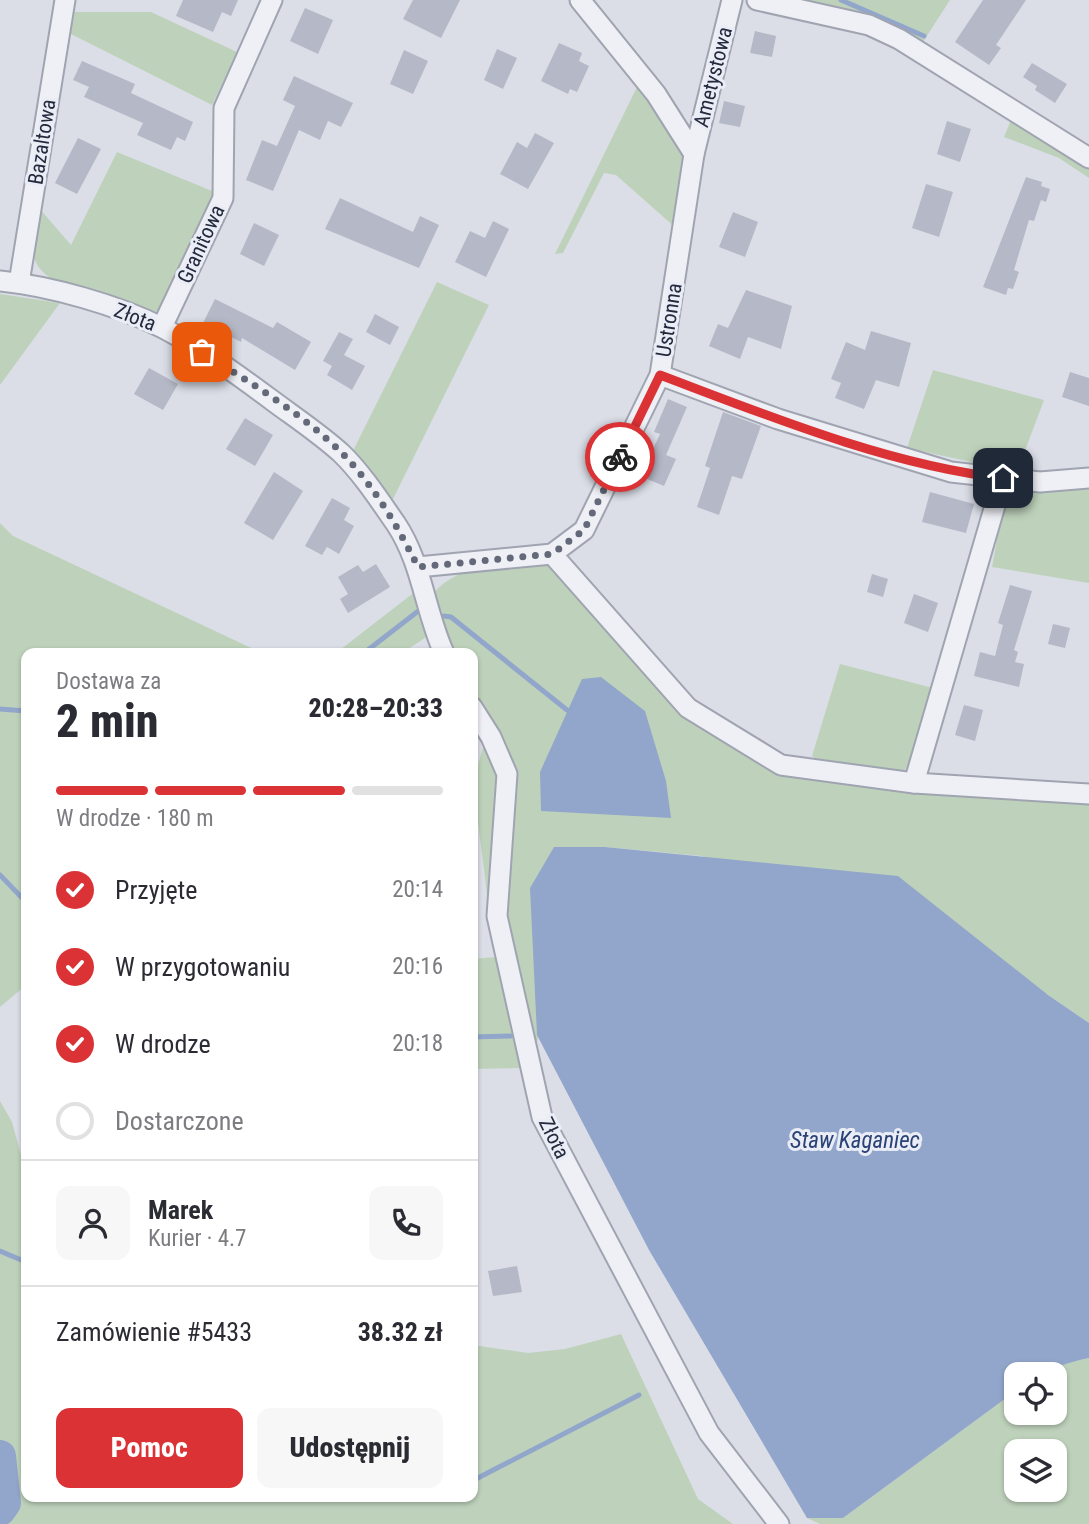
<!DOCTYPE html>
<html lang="pl">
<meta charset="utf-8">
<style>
body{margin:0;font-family:"Roboto Condensed",sans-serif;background:#f7f7f7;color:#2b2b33;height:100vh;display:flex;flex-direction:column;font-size:26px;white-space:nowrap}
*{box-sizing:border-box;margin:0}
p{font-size:23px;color:#7c7c81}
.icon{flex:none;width:38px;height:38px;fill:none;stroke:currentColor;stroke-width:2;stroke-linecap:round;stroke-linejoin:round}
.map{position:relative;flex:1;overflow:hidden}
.details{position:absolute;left:21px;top:648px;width:457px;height:854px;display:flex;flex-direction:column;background:#fff;border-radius:14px;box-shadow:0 2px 5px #0004}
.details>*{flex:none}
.buttons{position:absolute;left:1004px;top:1362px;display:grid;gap:14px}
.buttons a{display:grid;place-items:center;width:63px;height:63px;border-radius:14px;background:#fff;box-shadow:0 2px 5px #0004;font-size:35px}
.pin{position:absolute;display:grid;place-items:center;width:60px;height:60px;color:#fff;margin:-30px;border-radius:14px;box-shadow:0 4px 10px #0006}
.courier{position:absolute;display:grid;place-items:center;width:70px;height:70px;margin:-35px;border:5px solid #da3235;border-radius:50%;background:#fff;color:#222;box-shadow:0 2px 9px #0007}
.summary em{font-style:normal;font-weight:800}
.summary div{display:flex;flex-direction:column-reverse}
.summary{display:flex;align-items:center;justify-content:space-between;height:119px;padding:0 35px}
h1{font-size:46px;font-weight:800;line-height:52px}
.bar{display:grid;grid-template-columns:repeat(4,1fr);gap:10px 7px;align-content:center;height:84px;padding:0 35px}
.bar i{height:9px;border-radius:5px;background:#e1e1e2}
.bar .active{background:#da3235}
.bar p{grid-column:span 4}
.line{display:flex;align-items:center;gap:18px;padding:0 35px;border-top:2px solid #e1e1e2}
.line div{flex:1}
.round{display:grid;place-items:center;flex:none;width:74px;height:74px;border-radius:14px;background:#f7f7f7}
ol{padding:0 35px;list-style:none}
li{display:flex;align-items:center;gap:21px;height:77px}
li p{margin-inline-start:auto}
li .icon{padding:7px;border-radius:50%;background:#da3235;color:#fff;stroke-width:4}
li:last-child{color:#7c7c81}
li i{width:38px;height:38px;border:4px solid #e1e1e2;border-radius:50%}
.action{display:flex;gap:14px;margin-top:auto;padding:14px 35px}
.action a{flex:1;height:80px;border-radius:14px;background:#da3235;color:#fff;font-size:28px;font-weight:800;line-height:80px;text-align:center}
.action a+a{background:#f7f7f7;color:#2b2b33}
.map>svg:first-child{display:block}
.green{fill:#bed2bb;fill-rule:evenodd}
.water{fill:#92a6cb}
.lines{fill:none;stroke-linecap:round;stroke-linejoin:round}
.stream{stroke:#92a6cb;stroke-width:5}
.river{stroke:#92a6cb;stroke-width:32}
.building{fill:#b5b9c7}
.street-casing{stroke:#a0a4b1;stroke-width:23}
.street{stroke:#eef0f5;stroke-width:19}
.done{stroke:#646979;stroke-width:7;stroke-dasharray:0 12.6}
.route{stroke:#da3235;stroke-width:9}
.labels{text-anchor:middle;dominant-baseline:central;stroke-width:6;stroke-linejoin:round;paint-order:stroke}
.street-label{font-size:21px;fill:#242a3e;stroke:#eaedf5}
.water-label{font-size:23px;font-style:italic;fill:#2a4276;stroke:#eaedf5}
</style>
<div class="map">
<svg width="1089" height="1524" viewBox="0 0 1089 1524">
<rect width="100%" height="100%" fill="#dbdee7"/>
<!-- green -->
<g class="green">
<path d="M797,0H950L921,45C887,15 840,10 797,0Z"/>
<polygon points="68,12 151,12 237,52 212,105 71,34 64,47"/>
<polygon points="638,85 678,137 686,162 677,229 616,175 604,173 563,253 555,254"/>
<polygon points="1011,120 1089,167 1089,178 1059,158 1004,137"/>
<path d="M117,152L217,193L163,304L155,313C127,313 38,288 34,256C31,241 37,222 39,208L71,245Z"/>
<polygon points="437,282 489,305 393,499 374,485 351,455"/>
<polygon points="0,294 60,303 0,385"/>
<polygon points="933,370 1044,400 1017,472 907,448"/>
<polygon points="1089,484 1089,583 992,567 1003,507 1022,487"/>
<polygon points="0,523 13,536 262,653 26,653 26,985 0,1007"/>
<path d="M545,563L587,605L690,722L772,770L942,795L1089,805V1023L1048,995L702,856L605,847H554L540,1035L524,1068L473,1069V959L495,957L473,783L485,740L473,698L472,653H450L432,595C461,560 503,567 545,563Z"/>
<polygon points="416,591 431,634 402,653 336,653"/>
<polygon points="840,664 937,689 915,762 899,774 820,761 812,756"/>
<polygon points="0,1101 12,1122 26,1173 26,1496 472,1496 473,1345 528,1353 565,1349 621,1334 698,1499 733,1524 0,1524"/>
<path d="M1089,1358V1524H820L807,1518H843L1017,1390V1412H1055V1374H1039L1051,1366ZM1017,1451H1055V1489H1017Z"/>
</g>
<!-- water -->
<g class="water">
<polygon points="601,677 645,711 666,781 671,818 541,811 540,772 582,679"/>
<path d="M554,847H605L898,876L1048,995L1089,1023V1358C1064,1363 1042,1374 1017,1374V1390L843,1518H807L649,1250L537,1035L530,888Z"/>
</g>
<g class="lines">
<!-- stream -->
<g class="stream">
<polyline points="841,0 924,36"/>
<polyline points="444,616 451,617 567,710"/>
<polyline points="364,653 417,612"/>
<polyline points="0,709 26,711"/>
<polyline points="0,875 26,902"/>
<polyline points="472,1037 511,1036"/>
<polyline points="0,1251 26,1262"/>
<polyline points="472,1481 639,1395"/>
</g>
<!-- river -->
<polyline class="river" points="0,1456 5,1503 0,1510"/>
</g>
<!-- building -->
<g class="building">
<polygon points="183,0 238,0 231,16 222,12 213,32 176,16"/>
<polygon points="413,0 460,0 441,38 403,19"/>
<polygon points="983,0 1026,0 996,45 1001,48 989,65 955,42"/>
<polygon points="305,8 333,20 318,54 290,41"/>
<polygon points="755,31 776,36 772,57 750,53"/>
<polygon points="559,43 582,53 579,61 589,66 577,92 570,89 568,94 541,81"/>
<polygon points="497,49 517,58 503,89 484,80"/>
<polygon points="404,50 428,61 413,94 390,84"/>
<polygon points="82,61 135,84 131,93 193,122 185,141 177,137 171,150 137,135 143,123 84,97 89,87 73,80"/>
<polygon points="1032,63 1067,84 1055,103 1035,90 1037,86 1023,77"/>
<polygon points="294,76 353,103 341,127 328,121 320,140 299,130 273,191 246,180 262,140 277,146 295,106 283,100"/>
<polygon points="724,101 745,106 740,127 719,123"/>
<polygon points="947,121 971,129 960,162 937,154"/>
<polygon points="535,133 554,143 528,189 500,174 517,142 527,148"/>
<polygon points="78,138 101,149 77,194 55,183"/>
<polygon points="1026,177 1042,182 1041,186 1050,189 1046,202 1041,200 1034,221 1029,220 1014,270 1019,272 1013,289 1008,288 1006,295 983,287"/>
<polygon points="926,184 953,192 939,237 912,228"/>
<polygon points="340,198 413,232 420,216 439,225 419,268 325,229"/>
<polygon points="733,212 758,222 745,257 719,247"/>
<polygon points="493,221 509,229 486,277 455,262 470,231 485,238"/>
<polygon points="254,223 279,235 264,266 240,254"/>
<polygon points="746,290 792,306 781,349 748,337 740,359 709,346 718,324 728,328"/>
<polygon points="215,299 273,328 277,322 311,342 295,370 242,338 241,342 203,323"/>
<polygon points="375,314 399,327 390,345 366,332"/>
<polygon points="871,331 911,343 899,387 876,380 864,409 835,398 841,383 831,379 846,342 865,350"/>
<polygon points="339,332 353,339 344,355 365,366 352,390 327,375 332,366 323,361"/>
<polygon points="149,368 178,384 163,410 134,394"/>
<polygon points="1070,372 1089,378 1089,406 1062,397"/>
<polygon points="668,399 687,407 666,455 676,459 664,486 640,476 660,434 654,432"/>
<polygon points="723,412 761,426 742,479 732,476 719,515 697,507 710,468 705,466"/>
<polygon points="245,418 273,435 255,466 226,449"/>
<polygon points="274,472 303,491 273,540 244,523"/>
<polygon points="930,492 974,504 966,533 922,522"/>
<polygon points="332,498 350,508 344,520 354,526 339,554 327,547 322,555 305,546"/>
<polygon points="376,564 390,587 348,613 340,599 348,594 338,577 358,565 363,572"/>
<polygon points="872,574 888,579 883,597 867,592"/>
<polygon points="1010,585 1032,591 1014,650 1018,652 1015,662 1024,664 1019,687 974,676 980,652 995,656 1003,625 998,623"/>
<polygon points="914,594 938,603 928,632 904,623"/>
<polygon points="1053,624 1070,628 1065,648 1048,644"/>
<polygon points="964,705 983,710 975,741 955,735"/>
<polygon points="517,1266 522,1292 493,1296 488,1271"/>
</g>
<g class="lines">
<!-- street casing -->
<g class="street-casing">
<g id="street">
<polyline points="757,0 869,25 899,39 1089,158"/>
<polyline points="694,154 732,0"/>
<path d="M0,281C50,286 118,305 163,328C201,348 238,375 273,401C296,418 320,434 341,453C361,472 380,501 396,524C422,563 425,611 444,653"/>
<polyline points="19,283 65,0"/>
<polyline points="162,327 223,198 224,108 272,0"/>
<polyline points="660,375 778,419 951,472 1040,482 1089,478"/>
<polyline points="552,554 688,708 781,765 914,783 1089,794"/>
<polyline points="418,567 552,554 584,530 660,375 694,154 656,94 580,0"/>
<polyline points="472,707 491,737 507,774 497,916 542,1117 709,1433 779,1524"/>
<polyline points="914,783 1003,478"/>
</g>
</g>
<!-- street -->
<use href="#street" class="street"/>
</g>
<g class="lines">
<!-- done -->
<path class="done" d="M202,352C249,382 303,414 343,454C374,486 398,527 418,567L552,554L584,530L620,457"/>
<!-- route -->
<path class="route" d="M620,457L660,375C766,415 891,466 1003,478"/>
</g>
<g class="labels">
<!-- street labels -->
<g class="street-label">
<text transform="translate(713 77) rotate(-76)">Ametystowa</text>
<text transform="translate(42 142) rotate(-81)">Bazaltowa</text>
<text transform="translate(201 244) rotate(-65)">Granitowa</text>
<text transform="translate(135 317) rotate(21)">Złota</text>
<text transform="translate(669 320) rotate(-81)">Ustronna</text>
<text transform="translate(554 1138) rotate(64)">Złota</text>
</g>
<!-- water labels -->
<g class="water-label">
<text x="855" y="1140">Staw Kaganiec</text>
</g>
</g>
</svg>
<div class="buttons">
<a><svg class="icon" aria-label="locate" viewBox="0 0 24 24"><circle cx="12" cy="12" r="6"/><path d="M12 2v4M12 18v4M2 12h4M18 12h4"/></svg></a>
<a><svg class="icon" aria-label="layers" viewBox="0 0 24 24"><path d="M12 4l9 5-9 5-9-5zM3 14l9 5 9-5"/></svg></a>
</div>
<div class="pin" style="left:202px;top:352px;background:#ea580c"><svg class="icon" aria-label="bag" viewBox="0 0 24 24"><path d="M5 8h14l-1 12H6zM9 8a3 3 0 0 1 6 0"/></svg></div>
<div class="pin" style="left:1003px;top:478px;background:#1f2937"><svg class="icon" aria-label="home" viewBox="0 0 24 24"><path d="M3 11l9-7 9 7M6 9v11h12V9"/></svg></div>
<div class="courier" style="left:620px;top:457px"><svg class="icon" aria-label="bike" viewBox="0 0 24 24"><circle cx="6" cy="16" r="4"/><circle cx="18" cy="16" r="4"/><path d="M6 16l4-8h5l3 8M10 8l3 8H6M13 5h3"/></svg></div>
<section class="details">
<div class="summary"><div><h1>2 min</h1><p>Dostawa za</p></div><em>20:28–20:33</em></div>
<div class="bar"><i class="active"></i><i class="active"></i><i class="active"></i><i></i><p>W drodze · 180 m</p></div>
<ol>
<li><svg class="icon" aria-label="check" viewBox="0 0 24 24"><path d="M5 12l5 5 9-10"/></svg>Przyjęte<p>20:14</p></li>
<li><svg class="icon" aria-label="check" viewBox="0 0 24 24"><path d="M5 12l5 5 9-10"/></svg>W przygotowaniu<p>20:16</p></li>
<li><svg class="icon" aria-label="check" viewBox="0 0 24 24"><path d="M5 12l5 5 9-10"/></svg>W drodze<p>20:18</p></li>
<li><i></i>Dostarczone</li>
</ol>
<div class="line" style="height:126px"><a class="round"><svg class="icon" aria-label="person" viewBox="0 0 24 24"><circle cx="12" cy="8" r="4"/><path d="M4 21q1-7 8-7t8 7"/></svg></a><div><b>Marek</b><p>Kurier · 4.7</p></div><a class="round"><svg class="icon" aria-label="phone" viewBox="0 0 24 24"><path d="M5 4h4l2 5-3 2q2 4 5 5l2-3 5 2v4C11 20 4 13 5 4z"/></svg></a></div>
<div class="line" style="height:91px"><div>Zamówienie #5433</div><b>38.32 zł</b></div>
<div class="action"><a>Pomoc</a><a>Udostępnij</a></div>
</section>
</div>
